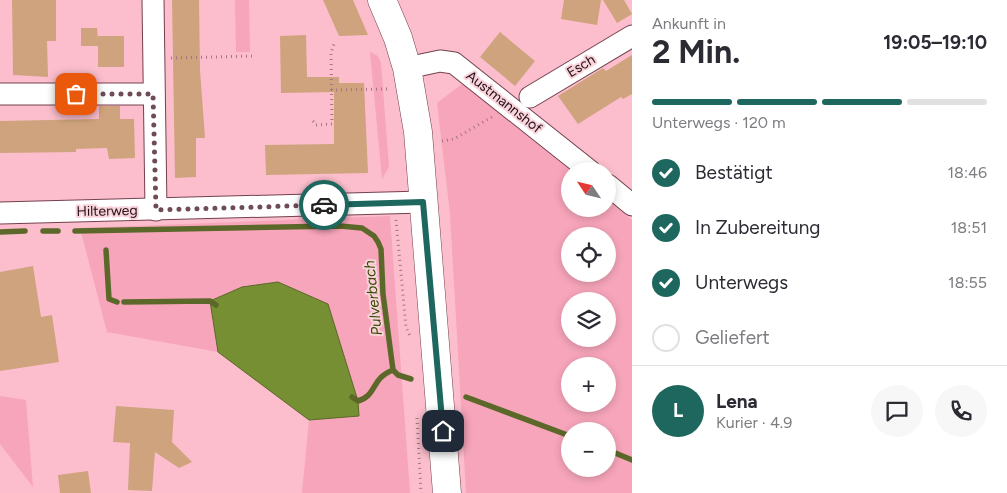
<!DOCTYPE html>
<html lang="de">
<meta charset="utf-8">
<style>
body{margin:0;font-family:Figtree,sans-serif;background:#f7f7f7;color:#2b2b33;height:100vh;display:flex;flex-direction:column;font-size:19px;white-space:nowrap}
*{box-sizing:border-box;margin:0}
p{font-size:16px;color:#7c7c81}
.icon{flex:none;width:28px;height:28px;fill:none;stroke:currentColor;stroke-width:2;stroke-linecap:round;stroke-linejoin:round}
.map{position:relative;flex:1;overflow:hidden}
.sheet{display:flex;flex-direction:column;background:#fff;width:375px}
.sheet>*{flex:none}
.needle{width:32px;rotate:305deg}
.fabs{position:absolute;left:561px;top:162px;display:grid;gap:10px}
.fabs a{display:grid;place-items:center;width:55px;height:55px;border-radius:50%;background:#fff;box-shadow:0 2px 8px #0003;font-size:25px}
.pin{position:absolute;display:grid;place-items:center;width:42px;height:42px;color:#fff;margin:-21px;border-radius:10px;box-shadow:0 2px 8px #0006}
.courier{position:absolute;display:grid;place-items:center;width:50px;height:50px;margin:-25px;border:4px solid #1e675e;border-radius:50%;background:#fff;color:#222;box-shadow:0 1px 6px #0007}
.headline em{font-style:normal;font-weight:700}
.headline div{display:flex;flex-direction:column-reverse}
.headline{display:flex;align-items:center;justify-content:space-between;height:85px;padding:0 20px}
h1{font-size:32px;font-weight:700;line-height:38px}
.bar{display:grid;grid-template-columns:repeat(4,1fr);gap:8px 5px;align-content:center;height:60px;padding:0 20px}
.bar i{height:6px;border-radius:4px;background:#e1e1e2}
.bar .selected{background:#1e675e}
.bar p{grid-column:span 4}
.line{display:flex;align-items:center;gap:12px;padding:0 20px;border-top:1px solid #e1e1e2}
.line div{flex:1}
.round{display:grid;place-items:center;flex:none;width:52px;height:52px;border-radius:26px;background:#f7f7f7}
ol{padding:0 20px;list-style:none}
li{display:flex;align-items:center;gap:15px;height:55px}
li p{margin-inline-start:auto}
li .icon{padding:5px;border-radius:50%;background:#1e675e;color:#fff;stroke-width:4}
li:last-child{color:#7c7c81}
li i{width:28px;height:28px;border:2px solid #e1e1e2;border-radius:50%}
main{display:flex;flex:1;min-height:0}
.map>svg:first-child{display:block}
.green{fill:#f7a5ba;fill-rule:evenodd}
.water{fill:#758f32;stroke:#5c6829}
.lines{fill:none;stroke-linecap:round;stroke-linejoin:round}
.stream{stroke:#5c6829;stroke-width:5.5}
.building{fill:#cfa37d}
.minor-casing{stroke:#74414f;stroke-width:23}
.major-casing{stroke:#74414f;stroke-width:29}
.path{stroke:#a37680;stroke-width:3;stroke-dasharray:1 4;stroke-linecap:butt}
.minor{stroke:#fff;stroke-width:21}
.major{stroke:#fff;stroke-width:28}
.done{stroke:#6f4c54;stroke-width:5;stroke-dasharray:0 9}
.route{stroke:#1e675e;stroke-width:6}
.labels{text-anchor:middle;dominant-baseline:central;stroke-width:4;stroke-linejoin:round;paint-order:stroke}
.street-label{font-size:14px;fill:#230e14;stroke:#f9d3db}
.water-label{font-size:15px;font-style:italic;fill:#384901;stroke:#f9d3db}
</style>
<main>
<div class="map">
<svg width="632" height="493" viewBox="0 0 632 493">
<rect width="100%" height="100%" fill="#fcbecc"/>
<!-- green -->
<g class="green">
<polygon points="235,0 249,0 250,52 236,52"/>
<polygon points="370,52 378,56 381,63 389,167 382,179"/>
<path d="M462,84L571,171L570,209H608V200L632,220V493H466L450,214L437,103ZM608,236V274H570V236ZM570,301H608V339H570ZM608,366V404H570V366ZM570,431H608V469H570Z"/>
<polygon points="390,216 410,493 302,493 309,420 359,415 210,301 218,352 107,332 80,228"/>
<polygon points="0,396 26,400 33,487 0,444"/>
</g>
<!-- water -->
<polygon class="water" points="278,282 328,304 358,401 359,416 309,420 218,352 210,301 242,287"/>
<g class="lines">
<!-- stream -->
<g class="stream">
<polyline points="43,231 58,231"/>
<polyline points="75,231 340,226 362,228 374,236 378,242 381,249 383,294 393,370 398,375 411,379"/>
<polyline points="0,232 25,231"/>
<polyline points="106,250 109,299 117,302"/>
<polyline points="124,302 210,301 216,305"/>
<path d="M352,397L358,401C378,395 370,379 393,370"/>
<polyline points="466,397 570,436"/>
<polyline points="608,450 632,460"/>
</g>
</g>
<!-- building -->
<g class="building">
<polygon points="12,0 56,0 56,41 47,41 48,77 13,75"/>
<polygon points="172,0 199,0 200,70 205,138 196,138 196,177 175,178"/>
<polygon points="323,0 353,0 368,35 339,36"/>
<polygon points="564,0 601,0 597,25 561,19"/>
<polygon points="603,0 624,0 632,14 617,23"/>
<polygon points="81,28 97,28 98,39 98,36 124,36 124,67 98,67 98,46 81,46"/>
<polygon points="500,32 535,61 515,86 480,57"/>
<polygon points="306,35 307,77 339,77 339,83 364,83 368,173 266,175 265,145 334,144 334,92 281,93 280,36"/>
<polygon points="632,55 632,94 623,99 621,97 578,124 558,96 603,68 606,71"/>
<polygon points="99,106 120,106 120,119 134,119 135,158 109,159 107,148 76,149 76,152 0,153 0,121 99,119"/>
<polygon points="33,266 41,317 52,315 59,362 0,371 0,272"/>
<polygon points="116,406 174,410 172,442 192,462 179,468 155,452 152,491 128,490 130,443 113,442"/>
<polygon points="88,471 91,493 60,493 58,475"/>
</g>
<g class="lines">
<!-- minor casing -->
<g class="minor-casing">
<g id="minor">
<polyline points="153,0 156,210"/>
<polyline points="407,68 440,61 454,63 590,171"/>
<polyline points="0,94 153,94"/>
<polyline points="530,97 632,36"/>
<polyline points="608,185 632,205"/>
<polyline points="0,213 423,202"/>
</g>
</g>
<!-- major casing -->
<g class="major-casing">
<polyline id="major" points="382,0 398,38 407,68 418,132 447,493"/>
</g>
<!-- path -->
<g class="path">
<polyline points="171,58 256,56"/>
<polyline points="331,90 387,89"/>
<polyline points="313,121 316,125 332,124 331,53 334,44"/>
<polyline points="442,141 454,139 492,117"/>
<polyline points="396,220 406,327 411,338"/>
<polyline points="417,418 421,493"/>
</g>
<!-- minor -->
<use href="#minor" class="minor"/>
<!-- major -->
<use href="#major" class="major"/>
</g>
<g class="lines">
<!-- done -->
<polyline class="done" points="76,94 153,94 156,210 324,205"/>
<!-- route -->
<polyline class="route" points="324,205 423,202 443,431"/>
</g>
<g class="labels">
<!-- street labels -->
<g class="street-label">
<text transform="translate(581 66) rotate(-31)">Esch</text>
<text transform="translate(504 102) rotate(38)">Austmannshof</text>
<text transform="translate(107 211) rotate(-1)">Hilterweg</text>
</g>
<!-- water labels -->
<g class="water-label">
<text transform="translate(373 298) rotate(-96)">Pulverbach</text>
</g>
</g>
</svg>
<div class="fabs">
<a><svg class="needle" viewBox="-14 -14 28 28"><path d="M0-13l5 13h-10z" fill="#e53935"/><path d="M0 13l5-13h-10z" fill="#7c7c81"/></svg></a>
<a><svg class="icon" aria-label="locate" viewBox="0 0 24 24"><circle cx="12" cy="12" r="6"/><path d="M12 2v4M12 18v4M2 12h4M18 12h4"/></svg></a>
<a><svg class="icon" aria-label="layers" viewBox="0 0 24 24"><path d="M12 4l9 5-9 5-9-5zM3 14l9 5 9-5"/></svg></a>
<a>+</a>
<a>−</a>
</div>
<div class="pin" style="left:76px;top:94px;background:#ea580c"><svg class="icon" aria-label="bag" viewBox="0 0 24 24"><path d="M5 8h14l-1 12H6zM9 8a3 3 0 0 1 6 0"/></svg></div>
<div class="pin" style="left:443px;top:431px;background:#1f2937"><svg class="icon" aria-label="home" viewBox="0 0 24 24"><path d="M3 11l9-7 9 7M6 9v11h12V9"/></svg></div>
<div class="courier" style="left:324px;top:205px"><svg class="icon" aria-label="car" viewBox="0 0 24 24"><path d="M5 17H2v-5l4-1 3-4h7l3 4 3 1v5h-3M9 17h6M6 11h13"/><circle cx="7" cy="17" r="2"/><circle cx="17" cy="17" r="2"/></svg></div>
</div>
<section class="sheet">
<div class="headline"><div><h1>2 Min.</h1><p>Ankunft in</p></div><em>19:05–19:10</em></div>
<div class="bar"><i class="selected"></i><i class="selected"></i><i class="selected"></i><i></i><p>Unterwegs · 120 m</p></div>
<ol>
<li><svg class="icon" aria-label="check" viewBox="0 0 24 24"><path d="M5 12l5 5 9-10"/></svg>Bestätigt<p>18:46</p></li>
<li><svg class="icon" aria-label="check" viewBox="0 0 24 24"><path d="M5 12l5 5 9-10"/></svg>In Zubereitung<p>18:51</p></li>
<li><svg class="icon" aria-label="check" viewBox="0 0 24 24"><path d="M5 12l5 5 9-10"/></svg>Unterwegs<p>18:55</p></li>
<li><i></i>Geliefert</li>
</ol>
<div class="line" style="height:90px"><b class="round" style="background:#1e675e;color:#fff">L</b><div><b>Lena</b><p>Kurier · 4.9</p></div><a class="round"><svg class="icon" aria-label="chat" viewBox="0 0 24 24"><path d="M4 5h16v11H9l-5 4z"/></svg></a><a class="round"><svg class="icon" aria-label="phone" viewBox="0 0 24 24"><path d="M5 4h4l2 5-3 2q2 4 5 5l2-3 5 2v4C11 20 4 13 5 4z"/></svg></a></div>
</section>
</main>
